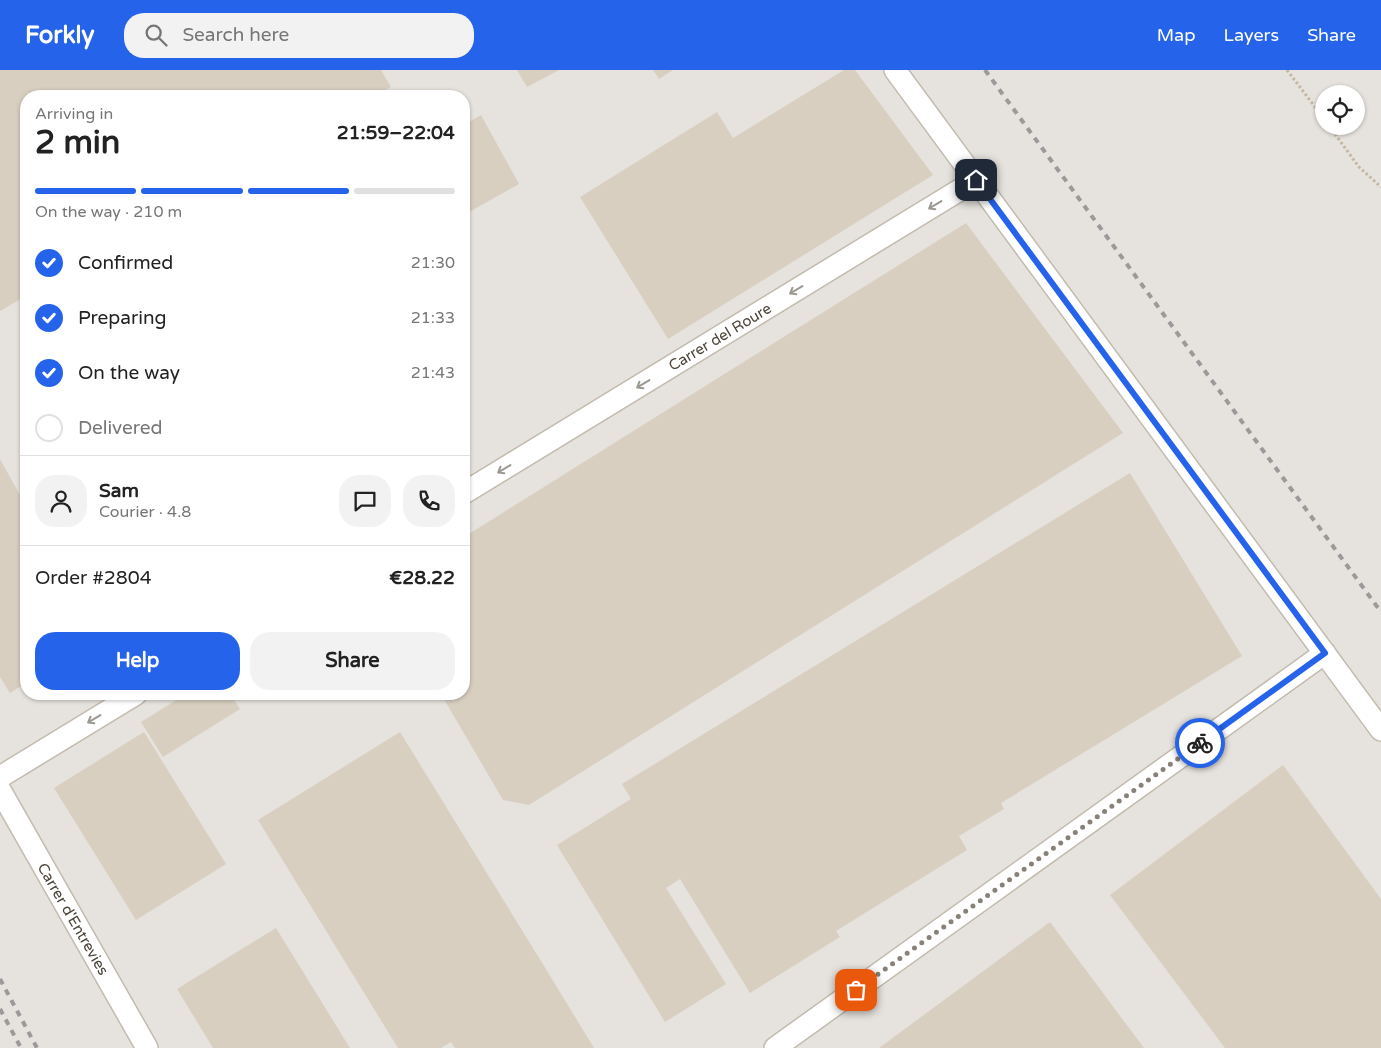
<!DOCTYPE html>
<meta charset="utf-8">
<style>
body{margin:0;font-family:"Varela Round",sans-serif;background:#f2f2f2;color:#222;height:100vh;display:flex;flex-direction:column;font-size:19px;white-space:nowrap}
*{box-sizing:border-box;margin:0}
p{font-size:16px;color:#767676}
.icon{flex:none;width:28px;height:28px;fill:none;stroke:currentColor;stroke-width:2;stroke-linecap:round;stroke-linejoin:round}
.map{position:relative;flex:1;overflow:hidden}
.side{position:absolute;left:20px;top:20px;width:450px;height:610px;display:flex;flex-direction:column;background:#fff;border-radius:20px;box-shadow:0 1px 4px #0004}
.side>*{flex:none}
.buttons{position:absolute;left:1315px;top:15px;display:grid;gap:10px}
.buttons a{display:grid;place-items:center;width:50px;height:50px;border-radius:50%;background:#fff;box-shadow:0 1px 4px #0004;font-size:25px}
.pin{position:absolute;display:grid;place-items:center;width:42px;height:42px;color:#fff;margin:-21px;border-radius:10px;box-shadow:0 2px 8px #0006}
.courier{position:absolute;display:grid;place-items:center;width:50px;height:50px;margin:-25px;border:4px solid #2563eb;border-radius:50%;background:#fff;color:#222;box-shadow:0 1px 6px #0007}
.headline em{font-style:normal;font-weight:700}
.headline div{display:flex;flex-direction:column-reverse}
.headline{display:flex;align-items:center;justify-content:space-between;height:85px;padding:0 15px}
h1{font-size:32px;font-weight:700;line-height:38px}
.bar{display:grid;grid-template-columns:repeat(4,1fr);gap:8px 5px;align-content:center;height:60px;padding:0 15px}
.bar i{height:6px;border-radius:4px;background:#e0e0e0}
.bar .active{background:#2563eb}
.bar p{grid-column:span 4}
.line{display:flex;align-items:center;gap:12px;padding:0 15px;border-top:1px solid #e0e0e0}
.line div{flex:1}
.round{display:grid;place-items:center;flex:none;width:52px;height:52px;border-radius:20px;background:#f2f2f2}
ol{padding:0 15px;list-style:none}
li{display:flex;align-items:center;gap:15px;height:55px}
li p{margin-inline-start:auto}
li .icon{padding:5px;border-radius:50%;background:#2563eb;color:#fff;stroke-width:4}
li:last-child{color:#767676}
li i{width:28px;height:28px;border:2px solid #e0e0e0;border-radius:50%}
.button{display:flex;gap:10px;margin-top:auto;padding:10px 15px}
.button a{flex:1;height:58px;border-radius:20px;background:#2563eb;color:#fff;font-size:20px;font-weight:700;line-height:58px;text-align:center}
.button a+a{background:#f2f2f2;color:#222}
header{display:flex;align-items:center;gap:30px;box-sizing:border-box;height:70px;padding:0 25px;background:#2563eb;color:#fff}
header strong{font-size:24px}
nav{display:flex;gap:28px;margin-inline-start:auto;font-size:18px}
.search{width:350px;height:45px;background:#f2f2f2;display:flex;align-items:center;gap:12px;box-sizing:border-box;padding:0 18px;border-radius:20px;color:#767676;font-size:19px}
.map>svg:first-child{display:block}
.industrial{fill:#e6e2dd;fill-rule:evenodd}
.building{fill:#d8cfc1}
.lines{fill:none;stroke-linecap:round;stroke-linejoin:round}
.minor-casing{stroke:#c2bbae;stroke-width:24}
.path{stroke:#c4b79f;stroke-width:3;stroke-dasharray:2.5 2.5;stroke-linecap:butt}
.minor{stroke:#fff;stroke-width:21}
.rail{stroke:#9a9a9a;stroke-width:4;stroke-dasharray:6 6;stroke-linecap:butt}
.oneway{stroke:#9c9892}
.done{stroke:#878178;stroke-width:5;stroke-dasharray:0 9}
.route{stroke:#2563eb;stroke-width:6}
.labels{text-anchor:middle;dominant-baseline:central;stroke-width:4;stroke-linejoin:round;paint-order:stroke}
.street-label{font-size:15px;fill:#4b4439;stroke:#fff}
</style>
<header>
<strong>Forkly</strong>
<div class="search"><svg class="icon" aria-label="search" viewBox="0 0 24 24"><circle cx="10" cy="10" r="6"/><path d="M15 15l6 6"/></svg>Search here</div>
<nav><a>Map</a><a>Layers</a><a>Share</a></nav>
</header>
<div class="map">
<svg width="1381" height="978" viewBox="0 0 1381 978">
<rect width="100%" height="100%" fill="#f6f3ec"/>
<!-- industrial -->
<path class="industrial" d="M0,0H1381V978H0ZM1324,24H1356V56H1324ZM26,26H464V624H26Z"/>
<!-- building -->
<g class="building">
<polygon points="0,0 381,0 391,17 375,26 26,26 26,226 0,241"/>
<polygon points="517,0 559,0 527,17"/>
<polygon points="653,0 673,0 659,9"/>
<polygon points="844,0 855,0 933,105 668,269 580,127 717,42 733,68"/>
<polygon points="481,45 519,114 464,145 464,55"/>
<polygon points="966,153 1123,363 529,735 503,730 441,624 464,624 464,467"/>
<polygon points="0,389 26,436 26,613 10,623 0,607"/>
<polygon points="1130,403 1242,586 1001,733 1004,739 959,766 967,780 836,861 840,867 750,923 680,809 666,818 726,914 665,952 557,775 631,729 622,714"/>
<polygon points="186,624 230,624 240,639 163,687 141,652"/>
<polygon points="144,662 226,794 136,850 54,718"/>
<polygon points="400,662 552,909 594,978 455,978 451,972 441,978 398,978 258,750"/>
<polygon points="1283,695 1381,829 1381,978 1225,978 1110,825"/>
<polygon points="1050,852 1144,978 879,978"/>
<polygon points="276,858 350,978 213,978 177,919"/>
</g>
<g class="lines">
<!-- minor casing -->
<g class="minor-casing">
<g id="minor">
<polyline points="895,0 1381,660"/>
<polyline points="464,423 976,110"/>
<polyline points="0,707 136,624"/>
<polyline points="0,720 147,978"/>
<polyline points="775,978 1325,583"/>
</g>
</g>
<!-- path -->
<g class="path">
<polyline points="1287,0 1324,49"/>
<polyline points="1329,56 1359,97 1381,117"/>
</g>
<!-- minor -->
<use href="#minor" class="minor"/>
<!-- rail -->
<g class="rail">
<polyline points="985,0 1381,542"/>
<polyline points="0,909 37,978"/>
<polyline points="0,939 21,978"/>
</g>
</g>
<!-- one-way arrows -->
<defs><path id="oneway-shaft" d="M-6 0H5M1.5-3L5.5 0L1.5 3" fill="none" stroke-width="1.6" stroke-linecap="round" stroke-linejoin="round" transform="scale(1.25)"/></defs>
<g class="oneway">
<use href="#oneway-shaft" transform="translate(935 135) rotate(149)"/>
<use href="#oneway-shaft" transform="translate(796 220) rotate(149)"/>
<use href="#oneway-shaft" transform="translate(643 314) rotate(149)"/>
<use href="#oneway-shaft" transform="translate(504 399) rotate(149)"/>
<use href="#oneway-shaft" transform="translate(94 649) rotate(149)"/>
</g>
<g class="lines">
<!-- done -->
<polyline class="done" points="856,920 1200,673"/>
<!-- route -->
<polyline class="route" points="976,110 1325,583 1200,673"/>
</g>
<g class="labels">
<!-- street labels -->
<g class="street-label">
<text transform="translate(720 267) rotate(-31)">Carrer del Roure</text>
<text transform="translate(73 849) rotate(60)">Carrer d'Entrevies</text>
</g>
</g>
</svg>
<div class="buttons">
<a><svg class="icon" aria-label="locate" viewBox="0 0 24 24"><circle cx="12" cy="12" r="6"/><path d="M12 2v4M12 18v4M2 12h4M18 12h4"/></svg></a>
</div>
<div class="pin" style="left:856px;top:920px;background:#ea580c"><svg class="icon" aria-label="bag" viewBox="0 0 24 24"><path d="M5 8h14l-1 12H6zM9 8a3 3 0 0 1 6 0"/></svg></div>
<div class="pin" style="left:976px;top:110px;background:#1f2937"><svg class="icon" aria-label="home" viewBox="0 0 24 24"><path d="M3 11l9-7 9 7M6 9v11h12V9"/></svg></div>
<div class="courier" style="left:1200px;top:673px"><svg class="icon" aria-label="bike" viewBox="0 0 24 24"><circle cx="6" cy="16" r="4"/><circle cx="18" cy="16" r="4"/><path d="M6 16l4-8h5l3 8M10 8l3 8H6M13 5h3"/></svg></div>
<section class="side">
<div class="headline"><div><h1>2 min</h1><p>Arriving in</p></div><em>21:59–22:04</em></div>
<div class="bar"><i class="active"></i><i class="active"></i><i class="active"></i><i></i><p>On the way · 210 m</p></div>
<ol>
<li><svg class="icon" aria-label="check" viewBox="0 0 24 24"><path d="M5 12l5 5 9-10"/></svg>Confirmed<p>21:30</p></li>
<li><svg class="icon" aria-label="check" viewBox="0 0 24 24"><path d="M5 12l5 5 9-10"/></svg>Preparing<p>21:33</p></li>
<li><svg class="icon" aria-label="check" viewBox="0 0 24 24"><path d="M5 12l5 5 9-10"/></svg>On the way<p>21:43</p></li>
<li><i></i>Delivered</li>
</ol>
<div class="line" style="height:90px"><a class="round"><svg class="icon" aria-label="person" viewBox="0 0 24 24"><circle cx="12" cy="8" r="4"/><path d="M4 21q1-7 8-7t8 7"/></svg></a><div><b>Sam</b><p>Courier · 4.8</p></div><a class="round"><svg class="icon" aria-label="chat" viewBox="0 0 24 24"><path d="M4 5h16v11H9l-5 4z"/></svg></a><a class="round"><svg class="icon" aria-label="phone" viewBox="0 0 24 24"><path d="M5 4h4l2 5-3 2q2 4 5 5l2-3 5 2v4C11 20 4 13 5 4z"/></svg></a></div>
<div class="line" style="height:65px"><div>Order #2804</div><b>€28.22</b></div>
<div class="button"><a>Help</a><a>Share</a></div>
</section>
</div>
